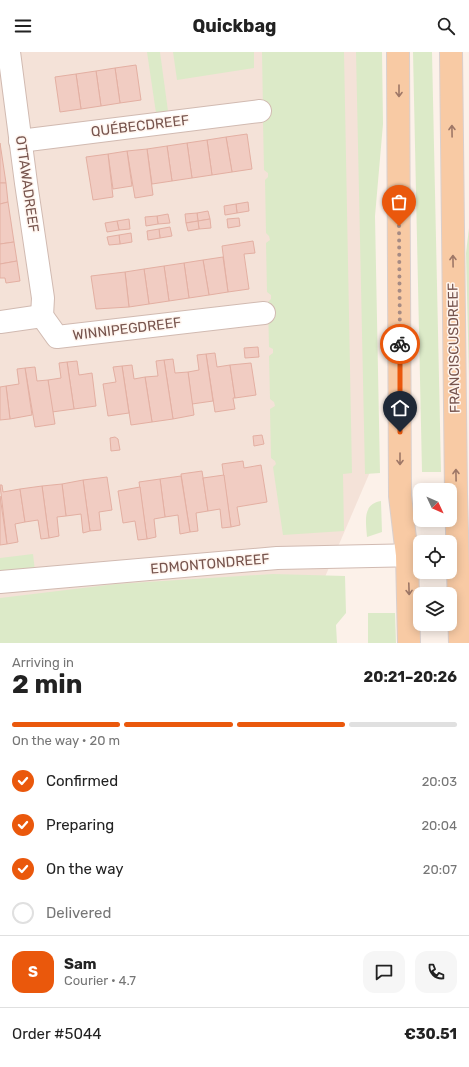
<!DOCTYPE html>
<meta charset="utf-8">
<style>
body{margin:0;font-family:Rubik,sans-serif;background:#f6f6f6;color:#222;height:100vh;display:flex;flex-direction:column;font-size:15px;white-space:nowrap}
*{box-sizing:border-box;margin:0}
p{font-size:13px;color:#767676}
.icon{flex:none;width:22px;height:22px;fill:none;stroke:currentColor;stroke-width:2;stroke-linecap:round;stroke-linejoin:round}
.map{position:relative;height:591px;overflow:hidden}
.panel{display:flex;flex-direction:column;background:#fff;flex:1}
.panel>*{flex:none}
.needle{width:26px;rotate:134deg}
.fabs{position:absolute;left:413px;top:431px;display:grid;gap:8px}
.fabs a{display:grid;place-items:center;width:44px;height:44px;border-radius:8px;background:#fff;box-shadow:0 2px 10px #0003;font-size:20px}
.pin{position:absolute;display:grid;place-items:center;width:34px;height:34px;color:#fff;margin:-41px -17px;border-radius:50% 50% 50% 0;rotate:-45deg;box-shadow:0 0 4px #0007}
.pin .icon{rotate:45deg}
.courier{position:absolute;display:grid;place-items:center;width:40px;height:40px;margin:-20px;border:3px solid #ea580c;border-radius:50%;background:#fff;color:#222;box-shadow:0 1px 5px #0007}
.overview em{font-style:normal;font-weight:700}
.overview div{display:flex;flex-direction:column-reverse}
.overview{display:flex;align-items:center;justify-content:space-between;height:68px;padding:0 12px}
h1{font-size:26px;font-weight:700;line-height:30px}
.bar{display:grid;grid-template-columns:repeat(4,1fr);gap:6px 4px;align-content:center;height:48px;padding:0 12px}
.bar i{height:5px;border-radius:3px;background:#e0e0e0}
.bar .selected{background:#ea580c}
.bar p{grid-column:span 4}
.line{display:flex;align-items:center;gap:10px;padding:0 12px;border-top:1px solid #e0e0e0}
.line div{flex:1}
.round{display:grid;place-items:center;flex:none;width:42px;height:42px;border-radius:12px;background:#f6f6f6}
ol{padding:0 12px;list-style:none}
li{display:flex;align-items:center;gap:12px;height:44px}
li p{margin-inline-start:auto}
li .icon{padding:4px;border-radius:50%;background:#ea580c;color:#fff;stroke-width:4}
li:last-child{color:#767676}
li i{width:22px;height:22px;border:2px solid #e0e0e0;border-radius:50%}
header{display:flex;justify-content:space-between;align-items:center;height:52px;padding:0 12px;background:#fff;font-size:18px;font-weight:700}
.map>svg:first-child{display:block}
.residential{fill:#f4e2d8}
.green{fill:#dceac8}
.building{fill:#f1ccc2;stroke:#e3afa2}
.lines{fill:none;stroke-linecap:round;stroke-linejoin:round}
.minor-casing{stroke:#d1bab1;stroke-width:24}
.major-casing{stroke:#d9cfcd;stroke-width:24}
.minor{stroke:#fff;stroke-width:22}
.major{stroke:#f8caa4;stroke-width:22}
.oneway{stroke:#9e7767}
.done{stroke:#a68b84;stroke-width:4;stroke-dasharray:0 7.2}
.route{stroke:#ea580c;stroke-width:5}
.labels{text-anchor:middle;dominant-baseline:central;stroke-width:3;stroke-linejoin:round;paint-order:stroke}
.street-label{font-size:14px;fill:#77544d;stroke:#fff6f0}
</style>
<header><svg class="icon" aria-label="menu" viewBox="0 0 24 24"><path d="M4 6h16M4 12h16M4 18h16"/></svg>Quickbag<svg class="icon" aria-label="search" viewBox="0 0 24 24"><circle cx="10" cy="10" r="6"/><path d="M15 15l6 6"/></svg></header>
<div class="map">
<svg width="469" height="591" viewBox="0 0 469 591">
<rect width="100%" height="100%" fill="#fcf1e9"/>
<!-- residential -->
<polygon class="residential" points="0,0 367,0 373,413 316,546 0,571"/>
<!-- green -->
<g class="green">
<polygon points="147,0 160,0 168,59 156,61"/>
<polygon points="173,0 254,0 254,16 177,28"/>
<polygon points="262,0 344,0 352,421 343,422 344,479 283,483 273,415 276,412 275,409 271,406 270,357 275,354 274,350 270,347 269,304 273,301 273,297 269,295 268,250 271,247 271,243 267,240 266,191 270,188 269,184 266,181 265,128 268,125 268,121 264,118 263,70 267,67 263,59"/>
<polygon points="356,0 382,0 383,72 375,164 380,421 365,422"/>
<polygon points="413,0 432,0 441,420 422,420"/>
<polygon points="469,176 469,324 466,201"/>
<path d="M381,449L382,480L367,485C366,470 362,452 381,449Z"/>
<polygon points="33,502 35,519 0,523 0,506"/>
<polygon points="273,522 345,524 346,561 336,573 337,591 0,591 0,546 116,532"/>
<polygon points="368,561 395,561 396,591 368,591"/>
</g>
<!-- building -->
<g class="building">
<polygon points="136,13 141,48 120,51 115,16"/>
<polygon points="115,16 120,51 101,54 96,19"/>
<polygon points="96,19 101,54 81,57 76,22"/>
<polygon points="76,22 81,57 60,60 55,25"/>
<polygon points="247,82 252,117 232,120 226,85"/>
<polygon points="226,85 232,120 212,123 207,88"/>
<polygon points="207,88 212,123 192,126 187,91"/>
<polygon points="0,91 6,131 0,131"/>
<polygon points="187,91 192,126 172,129 167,94"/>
<polygon points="167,94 172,129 152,132 147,97"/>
<polygon points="147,97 153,143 135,146 127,99"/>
<polygon points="127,99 132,134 113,137 108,102"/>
<polygon points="108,102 113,145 93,148 86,105"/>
<polygon points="0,131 6,131 8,150 0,152"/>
<polygon points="8,150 14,190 0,192 0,152"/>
<polygon points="248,150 249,159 237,161 236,152"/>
<polygon points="236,152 237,161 225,163 224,154"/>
<polygon points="208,159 210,167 198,169 197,161"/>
<polygon points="197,161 198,169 186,171 185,162"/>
<polygon points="168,162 170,171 158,172 157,164"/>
<polygon points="157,164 158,172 146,174 145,165"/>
<polygon points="239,166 240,174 228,176 227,167"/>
<polygon points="129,167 130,177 119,178 117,169"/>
<polygon points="210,167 211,176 199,177 198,169"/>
<polygon points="117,169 119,178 107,180 105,171"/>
<polygon points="198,169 199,177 188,179 186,171"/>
<polygon points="170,175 172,184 160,186 159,177"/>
<polygon points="159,177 160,186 148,188 147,179"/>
<polygon points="131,181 132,190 120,192 119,183"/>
<polygon points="119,183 120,192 109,193 107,185"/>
<polygon points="253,189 255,201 244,202 249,237 228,240 222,194"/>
<polygon points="14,190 17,209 0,212 0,192"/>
<polygon points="223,205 228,240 209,243 203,208"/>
<polygon points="203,208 209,243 189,246 184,211"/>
<polygon points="17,209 20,229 6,231 5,226 0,226 0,212"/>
<polygon points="184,211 189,246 169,249 164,214"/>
<polygon points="164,214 169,249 149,252 144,217"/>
<polygon points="144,217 149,252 129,255 125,220"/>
<polygon points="125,220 129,255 96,257 91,224"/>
<polygon points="258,295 259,305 245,306 244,296"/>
<polygon points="215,301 217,315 230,313 235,346 233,346 235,357 215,360 206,302"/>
<polygon points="206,302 213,349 192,352 188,320 199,318 197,303"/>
<polygon points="173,307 175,321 188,320 194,363 173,367 164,308"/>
<polygon points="164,308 173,367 152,370 145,325 158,324 156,309"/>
<polygon points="77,309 79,323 92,321 96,354 74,357 67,310"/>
<polygon points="67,310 74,357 52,360 48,328 61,326 59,311"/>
<polygon points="251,311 256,343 235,346 230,313"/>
<polygon points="132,313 134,327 145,325 152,370 131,373 122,314"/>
<polygon points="122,314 129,361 108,364 103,332 116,330 113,315"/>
<polygon points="35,315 37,329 48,328 55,372 35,375 25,316"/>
<polygon points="25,316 32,363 10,367 6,334 19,332 17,317"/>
<polygon points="6,334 10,367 0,368 0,335"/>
<polygon points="262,383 264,392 254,394 253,384"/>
<polygon points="115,385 118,387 120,398 111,399 110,386"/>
<polygon points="243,409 244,416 261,413 267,450 237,455 240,473 231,475 222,412"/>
<polygon points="202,419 208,459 196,461 198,479 190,480 181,422"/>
<polygon points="224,423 231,475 222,476 220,457 208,459 203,426"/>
<polygon points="181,424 190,480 180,482 178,463 165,465 160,427"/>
<polygon points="107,425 112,458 99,460 101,478 90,479 83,428"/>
<polygon points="160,427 165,465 154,467 156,485 147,487 139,430"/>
<polygon points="83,428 90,479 83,481 81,462 66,464 62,432"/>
<polygon points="62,432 66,464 57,465 59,484 49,486 42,434"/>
<polygon points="0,433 2,433 3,440 20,437 25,470 15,472 18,490 7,492"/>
<polygon points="42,434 49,486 41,487 38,468 25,470 20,437"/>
<polygon points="140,435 147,487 138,488 135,469 123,471 118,439"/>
<polygon points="0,444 7,492 0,493"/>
</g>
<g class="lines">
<!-- minor casing -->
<g class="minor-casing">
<g id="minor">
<polyline points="9,0 26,131 43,246 42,264"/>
<polyline points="20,89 260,59"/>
<polyline points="0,270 42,264 57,285 264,261"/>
<polyline points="0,530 277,506 420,503"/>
</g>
</g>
<!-- major casing -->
<g class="major-casing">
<g id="major">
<polyline points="398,0 400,444 407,503 409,591"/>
<polyline points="451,0 456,442 460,591"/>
</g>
</g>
<!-- minor -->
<use href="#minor" class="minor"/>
<!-- major -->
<use href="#major" class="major"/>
</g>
<!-- one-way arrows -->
<defs><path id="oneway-shaft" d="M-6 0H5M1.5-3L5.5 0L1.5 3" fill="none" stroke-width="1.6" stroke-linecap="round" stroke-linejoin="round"/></defs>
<g class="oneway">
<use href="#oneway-shaft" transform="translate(399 39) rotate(90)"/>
<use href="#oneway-shaft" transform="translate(452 79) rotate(-91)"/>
<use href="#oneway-shaft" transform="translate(453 209) rotate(-91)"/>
<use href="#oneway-shaft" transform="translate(400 407) rotate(90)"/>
<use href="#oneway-shaft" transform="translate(456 423) rotate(-91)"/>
<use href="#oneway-shaft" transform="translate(409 537) rotate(88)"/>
</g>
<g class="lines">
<!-- done -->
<polyline class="done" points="399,174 400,292"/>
<!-- route -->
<polyline class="route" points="400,292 400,380"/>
</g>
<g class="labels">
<!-- street labels -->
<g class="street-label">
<text transform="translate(140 74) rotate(-7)">QUÉBECDREEF</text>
<text transform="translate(27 132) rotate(82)">OTTAWADREEF</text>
<text transform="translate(127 277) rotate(-7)">WINNIPEGDREEF</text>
<text transform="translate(454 296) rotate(-91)">FRANCISCUSDREEF</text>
<text transform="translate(210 512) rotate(-5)">EDMONTONDREEF</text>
</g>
</g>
</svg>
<div class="fabs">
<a><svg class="needle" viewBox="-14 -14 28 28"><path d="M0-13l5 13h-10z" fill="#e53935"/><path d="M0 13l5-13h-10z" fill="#767676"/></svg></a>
<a><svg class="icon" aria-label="locate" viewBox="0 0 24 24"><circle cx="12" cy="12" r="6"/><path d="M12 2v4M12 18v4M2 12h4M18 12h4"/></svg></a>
<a><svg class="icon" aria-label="layers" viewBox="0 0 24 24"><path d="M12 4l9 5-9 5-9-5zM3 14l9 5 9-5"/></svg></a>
</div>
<div class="pin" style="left:399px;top:174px;background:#ea580c"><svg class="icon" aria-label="bag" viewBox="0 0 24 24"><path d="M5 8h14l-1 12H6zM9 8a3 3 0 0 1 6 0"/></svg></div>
<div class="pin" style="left:400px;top:380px;background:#1f2937"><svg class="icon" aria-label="home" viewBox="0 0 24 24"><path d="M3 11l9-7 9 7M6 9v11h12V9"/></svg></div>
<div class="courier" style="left:400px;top:292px"><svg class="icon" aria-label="bike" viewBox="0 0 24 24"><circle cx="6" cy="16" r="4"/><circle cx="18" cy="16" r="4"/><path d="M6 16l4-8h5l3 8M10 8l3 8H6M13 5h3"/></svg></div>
</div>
<section class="panel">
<div class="overview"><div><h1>2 min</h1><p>Arriving in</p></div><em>20:21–20:26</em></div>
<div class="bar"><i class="selected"></i><i class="selected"></i><i class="selected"></i><i></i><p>On the way · 20 m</p></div>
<ol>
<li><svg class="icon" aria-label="check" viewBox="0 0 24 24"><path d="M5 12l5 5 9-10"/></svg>Confirmed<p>20:03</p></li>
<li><svg class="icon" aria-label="check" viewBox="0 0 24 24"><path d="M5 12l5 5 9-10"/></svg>Preparing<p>20:04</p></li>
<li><svg class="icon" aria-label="check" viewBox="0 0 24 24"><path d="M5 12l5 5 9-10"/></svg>On the way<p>20:07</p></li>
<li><i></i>Delivered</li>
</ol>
<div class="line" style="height:72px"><b class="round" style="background:#ea580c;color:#fff">S</b><div><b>Sam</b><p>Courier · 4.7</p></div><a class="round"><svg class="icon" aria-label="chat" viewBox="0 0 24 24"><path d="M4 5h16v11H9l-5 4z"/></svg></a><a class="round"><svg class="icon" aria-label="phone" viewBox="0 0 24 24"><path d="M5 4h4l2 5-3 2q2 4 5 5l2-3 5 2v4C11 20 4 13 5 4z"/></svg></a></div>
<div class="line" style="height:52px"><div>Order #5044</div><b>€30.51</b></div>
</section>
